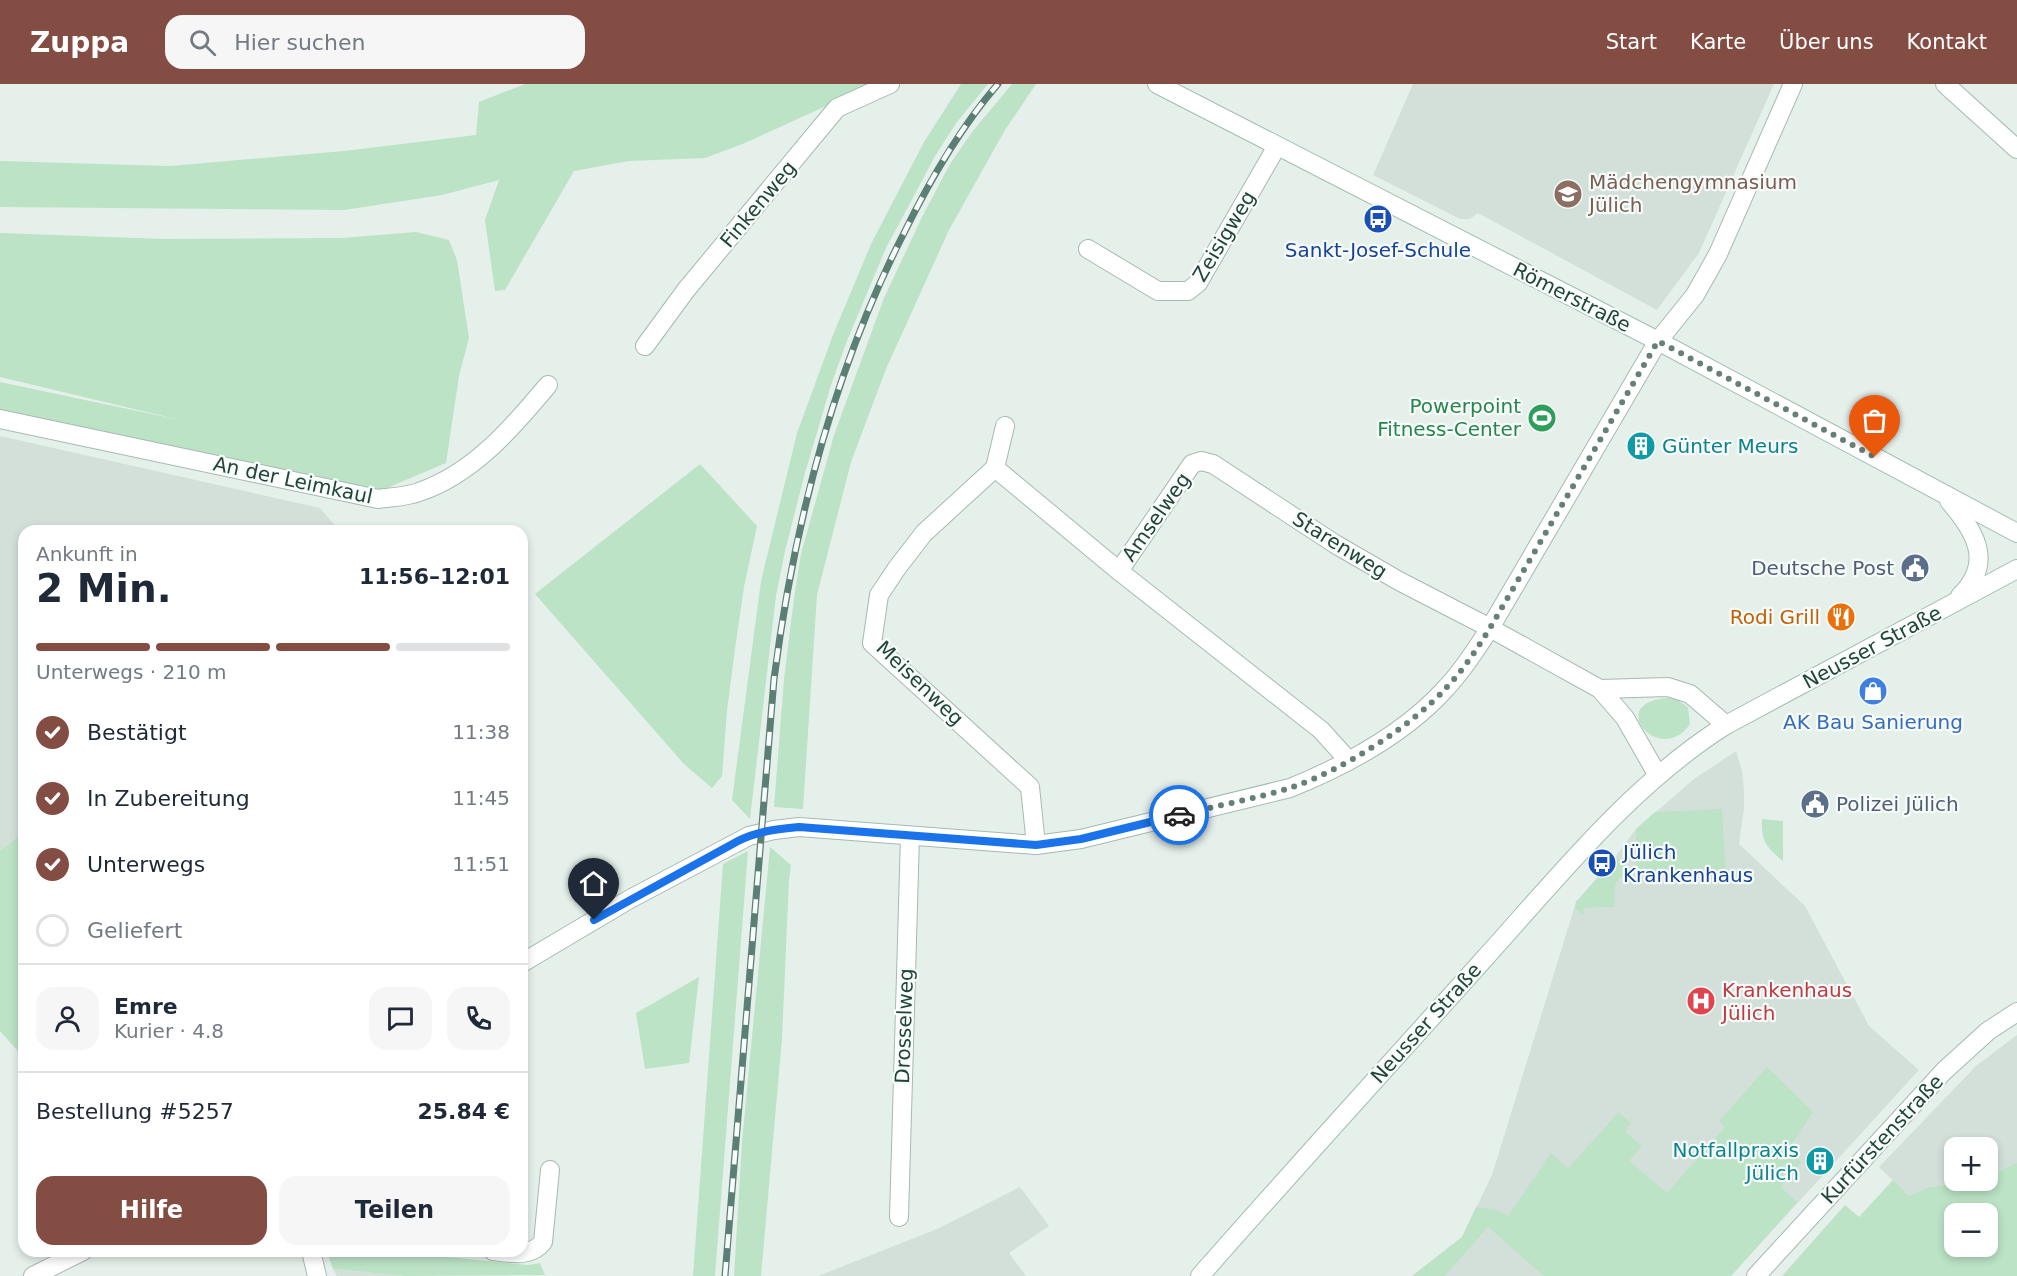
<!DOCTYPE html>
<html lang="de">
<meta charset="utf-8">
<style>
body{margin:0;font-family:"DejaVu Sans",sans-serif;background:#f6f6f7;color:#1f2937;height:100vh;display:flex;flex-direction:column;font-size:22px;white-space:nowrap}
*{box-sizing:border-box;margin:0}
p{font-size:20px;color:#747a83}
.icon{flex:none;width:33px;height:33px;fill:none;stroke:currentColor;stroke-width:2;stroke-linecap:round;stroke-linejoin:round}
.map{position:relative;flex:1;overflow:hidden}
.drawer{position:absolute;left:18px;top:441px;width:510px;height:732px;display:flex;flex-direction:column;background:#fff;border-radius:18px;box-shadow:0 3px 9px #0003}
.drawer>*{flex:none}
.buttons{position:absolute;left:1944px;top:1053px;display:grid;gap:12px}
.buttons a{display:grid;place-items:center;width:54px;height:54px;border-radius:12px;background:#fff;box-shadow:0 3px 9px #0003;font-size:30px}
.pin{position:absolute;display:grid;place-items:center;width:51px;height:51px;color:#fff;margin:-62px -26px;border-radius:50% 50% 50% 0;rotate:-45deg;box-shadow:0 0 6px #0007}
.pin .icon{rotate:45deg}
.courier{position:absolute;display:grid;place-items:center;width:60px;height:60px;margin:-30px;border:4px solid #1a73e8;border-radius:50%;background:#fff;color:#222;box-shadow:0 2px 8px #0007}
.summary em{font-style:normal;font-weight:700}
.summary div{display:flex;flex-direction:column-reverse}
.summary{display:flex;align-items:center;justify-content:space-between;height:102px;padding:0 18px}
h1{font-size:39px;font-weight:700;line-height:45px}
.bar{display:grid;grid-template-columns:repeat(4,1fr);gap:9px 6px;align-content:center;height:72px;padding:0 18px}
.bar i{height:8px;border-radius:4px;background:#e0e1e3}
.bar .current{background:#844d44}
.bar p{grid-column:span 4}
.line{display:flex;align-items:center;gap:15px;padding:0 18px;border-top:2px solid #e0e1e3}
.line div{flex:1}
.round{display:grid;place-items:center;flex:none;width:63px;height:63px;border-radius:18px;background:#f6f6f7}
ol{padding:0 18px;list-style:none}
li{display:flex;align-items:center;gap:18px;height:66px}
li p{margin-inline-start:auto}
li .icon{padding:6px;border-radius:50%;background:#844d44;color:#fff;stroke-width:4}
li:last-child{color:#747a83}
li i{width:33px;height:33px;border:3px solid #e0e1e3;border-radius:50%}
.cta{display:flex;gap:12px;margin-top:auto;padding:12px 18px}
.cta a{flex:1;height:69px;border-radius:18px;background:#844d44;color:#fff;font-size:24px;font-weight:700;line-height:69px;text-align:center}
.cta a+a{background:#f6f6f7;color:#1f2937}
header{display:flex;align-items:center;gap:36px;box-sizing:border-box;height:84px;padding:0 30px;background:#844d44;color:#fff}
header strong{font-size:28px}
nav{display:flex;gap:33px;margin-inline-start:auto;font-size:21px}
.search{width:420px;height:54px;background:#f6f6f7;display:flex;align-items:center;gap:15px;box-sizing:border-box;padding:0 21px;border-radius:18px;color:#747a83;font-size:22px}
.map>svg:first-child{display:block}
.built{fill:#d3e0da}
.green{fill:#bce3c6;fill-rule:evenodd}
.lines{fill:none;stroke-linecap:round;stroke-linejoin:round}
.street-casing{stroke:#a6b9b2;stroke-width:20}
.secondary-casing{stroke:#a2bdb3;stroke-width:20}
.street{stroke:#fff;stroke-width:18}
.secondary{stroke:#fff;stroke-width:18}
.rail-casing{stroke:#5c7f75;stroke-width:7}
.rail{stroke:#f7fbf9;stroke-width:4.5;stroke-dasharray:14;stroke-linecap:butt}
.done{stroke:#668078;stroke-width:6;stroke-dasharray:0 10.8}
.route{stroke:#1a73e8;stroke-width:8}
.labels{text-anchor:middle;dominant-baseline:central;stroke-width:4.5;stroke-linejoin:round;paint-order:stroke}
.education-label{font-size:20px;fill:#785e54;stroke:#f7fbf9;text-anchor:start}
.street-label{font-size:20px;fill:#21443a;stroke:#f7fbf9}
.transit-label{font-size:20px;fill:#164399;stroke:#f7fbf9}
.leisure-label{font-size:20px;fill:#27864d;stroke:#f7fbf9;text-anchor:end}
.culture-label{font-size:20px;fill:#0d838f;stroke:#f7fbf9;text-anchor:start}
.service-label{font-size:20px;fill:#4e5e75;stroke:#f7fbf9;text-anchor:end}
.food-label{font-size:20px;fill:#c56008;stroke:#f7fbf9;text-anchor:end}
.shop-label{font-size:20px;fill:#366cbe;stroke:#f7fbf9}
.health-label{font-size:20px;fill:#be3a42;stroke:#f7fbf9;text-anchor:start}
</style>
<header>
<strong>Zuppa</strong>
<div class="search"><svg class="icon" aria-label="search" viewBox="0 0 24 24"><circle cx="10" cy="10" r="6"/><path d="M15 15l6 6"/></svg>Hier suchen</div>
<nav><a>Start</a><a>Karte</a><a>Über uns</a><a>Kontakt</a></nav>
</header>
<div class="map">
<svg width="2017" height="1192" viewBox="0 0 2017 1192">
<rect width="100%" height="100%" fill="#e5f0eb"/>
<!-- built -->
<g class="built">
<polygon points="1413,0 1774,0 1699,169 1657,226 1478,129 1470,135 1460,135 1373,91"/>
<polygon points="0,352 320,424 340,447 24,447 24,748 0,767"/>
<polygon points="1736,667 1742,687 1744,706 1744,724 1739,760 1805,822 1869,942 1919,986 1731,1192 1412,1192 1462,1153 1492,1091 1576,818 1613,776 1636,745 1694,695"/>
<polygon points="2017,951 2017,1078 1988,1093 1988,1064 1954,1064 1954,1096 1981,1097 1930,1103 1909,1112 1879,1083 1976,982"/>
<polygon points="1020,1103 1049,1142 1009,1169 1026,1192 818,1192 937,1145"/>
<polygon points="333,1185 405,1192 337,1192"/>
</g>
<!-- green -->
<g class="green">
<polygon points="525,0 874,0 745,59 705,74 629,77 574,87 505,206 495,207 485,136 499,96 442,111 344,126 0,123 0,77 170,82 344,67 476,51 479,18"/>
<polygon points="961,0 988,0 957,38 935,72 907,125 886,164 847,257 831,301 805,389 785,467 776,512 750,735 732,716 761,497 797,349 833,251 871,160 924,58"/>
<polygon points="1012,0 1036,0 1005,46 949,146 886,285 851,378 817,511 803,725 774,723 784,595 794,514 801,470 834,351 884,214 923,131 950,80 972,48"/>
<polygon points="416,148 449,156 457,176 469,254 459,292 446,379 382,406 0,328 0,298 180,336 0,293 0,149 164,155 342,154"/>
<polygon points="700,380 757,442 744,503 735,565 727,627 722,692 712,704 684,680 535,510"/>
<path d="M1669,614L1676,615L1688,623L1690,640C1660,684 1603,617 1669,614Z"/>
<polygon points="1722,725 1726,788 1636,789 1636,745 1655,728"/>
<path d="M1762,735L1783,737V777C1766,763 1761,757 1762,735Z"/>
<polygon points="24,748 24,841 21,849 24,862 24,974 0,947 0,767"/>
<polygon points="770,763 791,781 789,796 782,955 761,1192 734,1192 742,1058"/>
<polygon points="748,767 715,1192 693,1192 723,780"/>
<path d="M1620,774L1625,776L1626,790C1611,796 1615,810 1615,823L1584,824L1583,831L1575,824L1576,818L1613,776Z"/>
<polygon points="699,893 689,979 645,985 636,929"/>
<polygon points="1767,983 1813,1028 1788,1066 1801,1078 1781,1103 1797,1118 1731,1192 1544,1192 1488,1143 1445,1192 1412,1192 1462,1153 1476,1123 1497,1126 1508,1132 1551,1069 1568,1084 1619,1028 1631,1039 1625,1047 1642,1062 1629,1077 1667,1109 1725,1043 1719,1037"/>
<path d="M2017,1078V1192H1782L1845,1121L1859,1133L1893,1096L1909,1112L1930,1103L1988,1096V1093ZM1954,1130H1988V1162H1954Z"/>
<polygon points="328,1167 387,1167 528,1181 540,1179 545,1191 405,1192 333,1185 327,1168"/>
</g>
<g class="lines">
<!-- street casing -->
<g class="street-casing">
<g id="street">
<polyline points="1945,0 2017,65"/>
<polyline points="1088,165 1158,207 1188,207 1198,199 1277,62"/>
<polyline points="645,262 686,206 837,24 890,0"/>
<path d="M0,335L378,415C391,413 406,413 419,408C473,390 513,343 548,301"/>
<polyline points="1005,342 995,384 1119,487 1321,646 1348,676"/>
<polyline points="995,384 924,449 897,484 879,511 872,559 1030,703 1036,761"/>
<polyline points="1119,487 1192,380 1201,377 1213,380 1335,460 1399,497 1490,544 1600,605 1625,634 1657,690"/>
<polyline points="1600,605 1668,603 1690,610 1726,641"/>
<path d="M522,879L630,815L749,752L774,746L799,743L1036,761L1081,755L1290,704C1347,681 1406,649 1447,603C1464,585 1477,564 1490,544L1658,257L1695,211L1718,170L1793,0"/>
<polyline points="899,1133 910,752"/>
<polyline points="311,1167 317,1192"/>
<path d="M493,1167C511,1169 530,1174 543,1158L550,1086"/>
<polyline points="33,1192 83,1167"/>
<polyline points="1756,1192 1944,987 1988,947 2017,928"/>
</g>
</g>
<!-- secondary casing -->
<g class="secondary-casing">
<g id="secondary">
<polyline points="1157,0 1658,257 2017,449"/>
<path d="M1949,417C1976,448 1994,479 1960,512"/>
<path d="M1200,1192C1294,1085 1390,980 1485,874C1560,791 1631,701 1726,641L2017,485"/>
</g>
</g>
<!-- street -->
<use href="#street" class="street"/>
<!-- secondary -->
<use href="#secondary" class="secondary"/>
<!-- rail casing -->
<g class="rail-casing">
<path id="rail" d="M725,1192L774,595C794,440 833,288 904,149C930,96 959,45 998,0"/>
</g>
<!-- rail -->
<use href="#rail" class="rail"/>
</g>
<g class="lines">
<!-- done -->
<path class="done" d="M1179,731C1215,722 1254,715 1290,704C1341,687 1411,643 1447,603C1464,585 1477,565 1490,544L1658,257L1875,373"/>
<!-- route -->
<path class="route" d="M594,836L738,757C757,747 778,745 799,743L1036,761L1081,755L1179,731"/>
</g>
<!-- icons -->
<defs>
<g id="school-disc" transform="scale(1.5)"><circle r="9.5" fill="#8d6e63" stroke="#f7fbf9"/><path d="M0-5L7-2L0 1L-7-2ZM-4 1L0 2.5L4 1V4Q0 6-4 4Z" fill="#fff"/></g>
<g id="bus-disc" transform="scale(1.5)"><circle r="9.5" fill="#1a4fb4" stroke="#f7fbf9"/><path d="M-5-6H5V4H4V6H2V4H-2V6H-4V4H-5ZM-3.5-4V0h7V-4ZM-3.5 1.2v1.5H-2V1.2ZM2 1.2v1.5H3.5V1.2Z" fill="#fff"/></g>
<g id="stadium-disc" transform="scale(1.5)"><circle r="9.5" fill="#2e9e5b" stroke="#f7fbf9"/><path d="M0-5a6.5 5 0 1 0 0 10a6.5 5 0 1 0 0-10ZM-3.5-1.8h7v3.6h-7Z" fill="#fff"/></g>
<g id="building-disc" transform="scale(1.5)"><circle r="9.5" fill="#0f9aa8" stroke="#f7fbf9"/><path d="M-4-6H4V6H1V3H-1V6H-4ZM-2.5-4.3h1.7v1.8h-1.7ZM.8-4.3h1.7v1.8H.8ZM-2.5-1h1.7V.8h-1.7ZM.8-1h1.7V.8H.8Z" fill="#fff"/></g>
<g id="civic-disc" transform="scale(1.5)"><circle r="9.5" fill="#5c6f8a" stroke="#f7fbf9"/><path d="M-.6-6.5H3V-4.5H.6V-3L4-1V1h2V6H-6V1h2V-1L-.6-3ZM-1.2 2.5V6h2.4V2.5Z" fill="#fff"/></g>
<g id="restaurant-disc" transform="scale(1.5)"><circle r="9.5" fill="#e8710a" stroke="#f7fbf9"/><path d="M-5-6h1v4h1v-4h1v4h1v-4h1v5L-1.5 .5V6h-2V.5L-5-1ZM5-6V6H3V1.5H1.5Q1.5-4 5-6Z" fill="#fff"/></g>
<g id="shop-disc" transform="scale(1.5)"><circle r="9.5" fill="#3f7fe0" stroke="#f7fbf9"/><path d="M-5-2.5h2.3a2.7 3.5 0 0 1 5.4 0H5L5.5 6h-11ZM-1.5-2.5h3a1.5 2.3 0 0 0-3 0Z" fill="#fff"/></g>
<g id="hospital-disc" transform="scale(1.5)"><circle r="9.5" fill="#e0444e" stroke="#f7fbf9"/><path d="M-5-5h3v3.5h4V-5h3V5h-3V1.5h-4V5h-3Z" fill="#fff"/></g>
</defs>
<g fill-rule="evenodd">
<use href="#school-disc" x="1568" y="110"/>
<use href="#bus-disc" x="1378" y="135"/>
<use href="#stadium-disc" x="1542" y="334"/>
<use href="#building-disc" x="1641" y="362"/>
<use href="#civic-disc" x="1915" y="484"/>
<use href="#restaurant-disc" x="1841" y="533"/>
<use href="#shop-disc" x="1873" y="607"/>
<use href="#civic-disc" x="1815" y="720"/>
<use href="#bus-disc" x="1602" y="779"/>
<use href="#hospital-disc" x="1701" y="917"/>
<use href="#building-disc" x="1820" y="1077"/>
</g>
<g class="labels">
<!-- education labels -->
<g class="education-label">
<text x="1589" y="98">Mädchengymnasium<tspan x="1589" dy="23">Jülich</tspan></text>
</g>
<!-- street labels -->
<g class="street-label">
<text transform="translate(758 120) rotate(-50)">Finkenweg</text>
<text transform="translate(1224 152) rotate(-59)">Zeisigweg</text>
<text transform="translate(1572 213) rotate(27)">Römerstraße</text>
<text transform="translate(293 396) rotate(12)">An der Leimkaul</text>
<text transform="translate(1156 433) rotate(-55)">Amselweg</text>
<text transform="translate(1340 461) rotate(32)">Starenweg</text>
<text transform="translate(1872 563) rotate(-28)">Neusser Straße</text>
<text transform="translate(920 599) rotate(44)">Meisenweg</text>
<text transform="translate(1426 939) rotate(-48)">Neusser Straße</text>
<text transform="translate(904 942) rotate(-88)">Drosselweg</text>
<text transform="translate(1882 1055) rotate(-47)">Kurfürstenstraße</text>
</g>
<!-- transit labels -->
<g class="transit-label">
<text x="1378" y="166">Sankt-Josef-Schule</text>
<text x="1623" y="768" text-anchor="start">Jülich<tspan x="1623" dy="23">Krankenhaus</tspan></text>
</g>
<!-- leisure labels -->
<g class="leisure-label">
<text x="1521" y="322">Powerpoint<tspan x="1521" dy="23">Fitness-Center</tspan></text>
</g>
<!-- culture labels -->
<g class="culture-label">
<text x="1662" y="362">Günter Meurs</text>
<text x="1799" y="1066" text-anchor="end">Notfallpraxis<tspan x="1799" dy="23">Jülich</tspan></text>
</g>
<!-- service labels -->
<g class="service-label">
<text x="1894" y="484">Deutsche Post</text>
<text x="1836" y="720" text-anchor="start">Polizei Jülich</text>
</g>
<!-- food labels -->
<g class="food-label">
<text x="1820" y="533">Rodi Grill</text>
</g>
<!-- shop labels -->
<g class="shop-label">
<text x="1873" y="638">AK Bau Sanierung</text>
</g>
<!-- health labels -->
<g class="health-label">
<text x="1722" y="906">Krankenhaus<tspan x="1722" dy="23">Jülich</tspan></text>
</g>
</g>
</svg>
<div class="buttons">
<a>+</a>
<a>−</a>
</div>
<div class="pin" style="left:1875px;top:373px;background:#ea580c"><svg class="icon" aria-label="bag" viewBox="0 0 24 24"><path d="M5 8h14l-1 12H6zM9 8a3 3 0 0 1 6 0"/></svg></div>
<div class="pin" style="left:594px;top:836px;background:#1f2937"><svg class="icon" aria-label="home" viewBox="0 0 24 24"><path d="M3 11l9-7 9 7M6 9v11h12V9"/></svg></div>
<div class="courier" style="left:1179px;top:731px"><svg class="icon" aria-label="car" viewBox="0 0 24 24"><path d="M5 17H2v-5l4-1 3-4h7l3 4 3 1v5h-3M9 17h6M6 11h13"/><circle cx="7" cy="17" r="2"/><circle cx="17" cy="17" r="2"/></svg></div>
<section class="drawer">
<div class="summary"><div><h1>2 Min.</h1><p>Ankunft in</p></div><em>11:56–12:01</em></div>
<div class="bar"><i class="current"></i><i class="current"></i><i class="current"></i><i></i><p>Unterwegs · 210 m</p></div>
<ol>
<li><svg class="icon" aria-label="check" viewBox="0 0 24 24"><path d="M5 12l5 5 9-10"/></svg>Bestätigt<p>11:38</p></li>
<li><svg class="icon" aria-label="check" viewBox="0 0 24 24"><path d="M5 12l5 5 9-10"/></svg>In Zubereitung<p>11:45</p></li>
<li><svg class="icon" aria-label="check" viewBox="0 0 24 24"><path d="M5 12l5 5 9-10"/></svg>Unterwegs<p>11:51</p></li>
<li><i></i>Geliefert</li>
</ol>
<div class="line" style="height:108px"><a class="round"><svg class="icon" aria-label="person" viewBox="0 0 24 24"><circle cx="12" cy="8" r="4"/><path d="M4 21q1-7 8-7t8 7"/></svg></a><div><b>Emre</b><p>Kurier · 4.8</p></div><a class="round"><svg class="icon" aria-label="chat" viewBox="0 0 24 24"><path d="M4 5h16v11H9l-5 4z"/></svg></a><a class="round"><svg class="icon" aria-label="phone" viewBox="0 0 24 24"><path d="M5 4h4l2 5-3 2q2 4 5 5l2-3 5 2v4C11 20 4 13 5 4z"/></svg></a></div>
<div class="line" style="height:78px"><div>Bestellung #5257</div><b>25.84 €</b></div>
<div class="cta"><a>Hilfe</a><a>Teilen</a></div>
</section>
</div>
